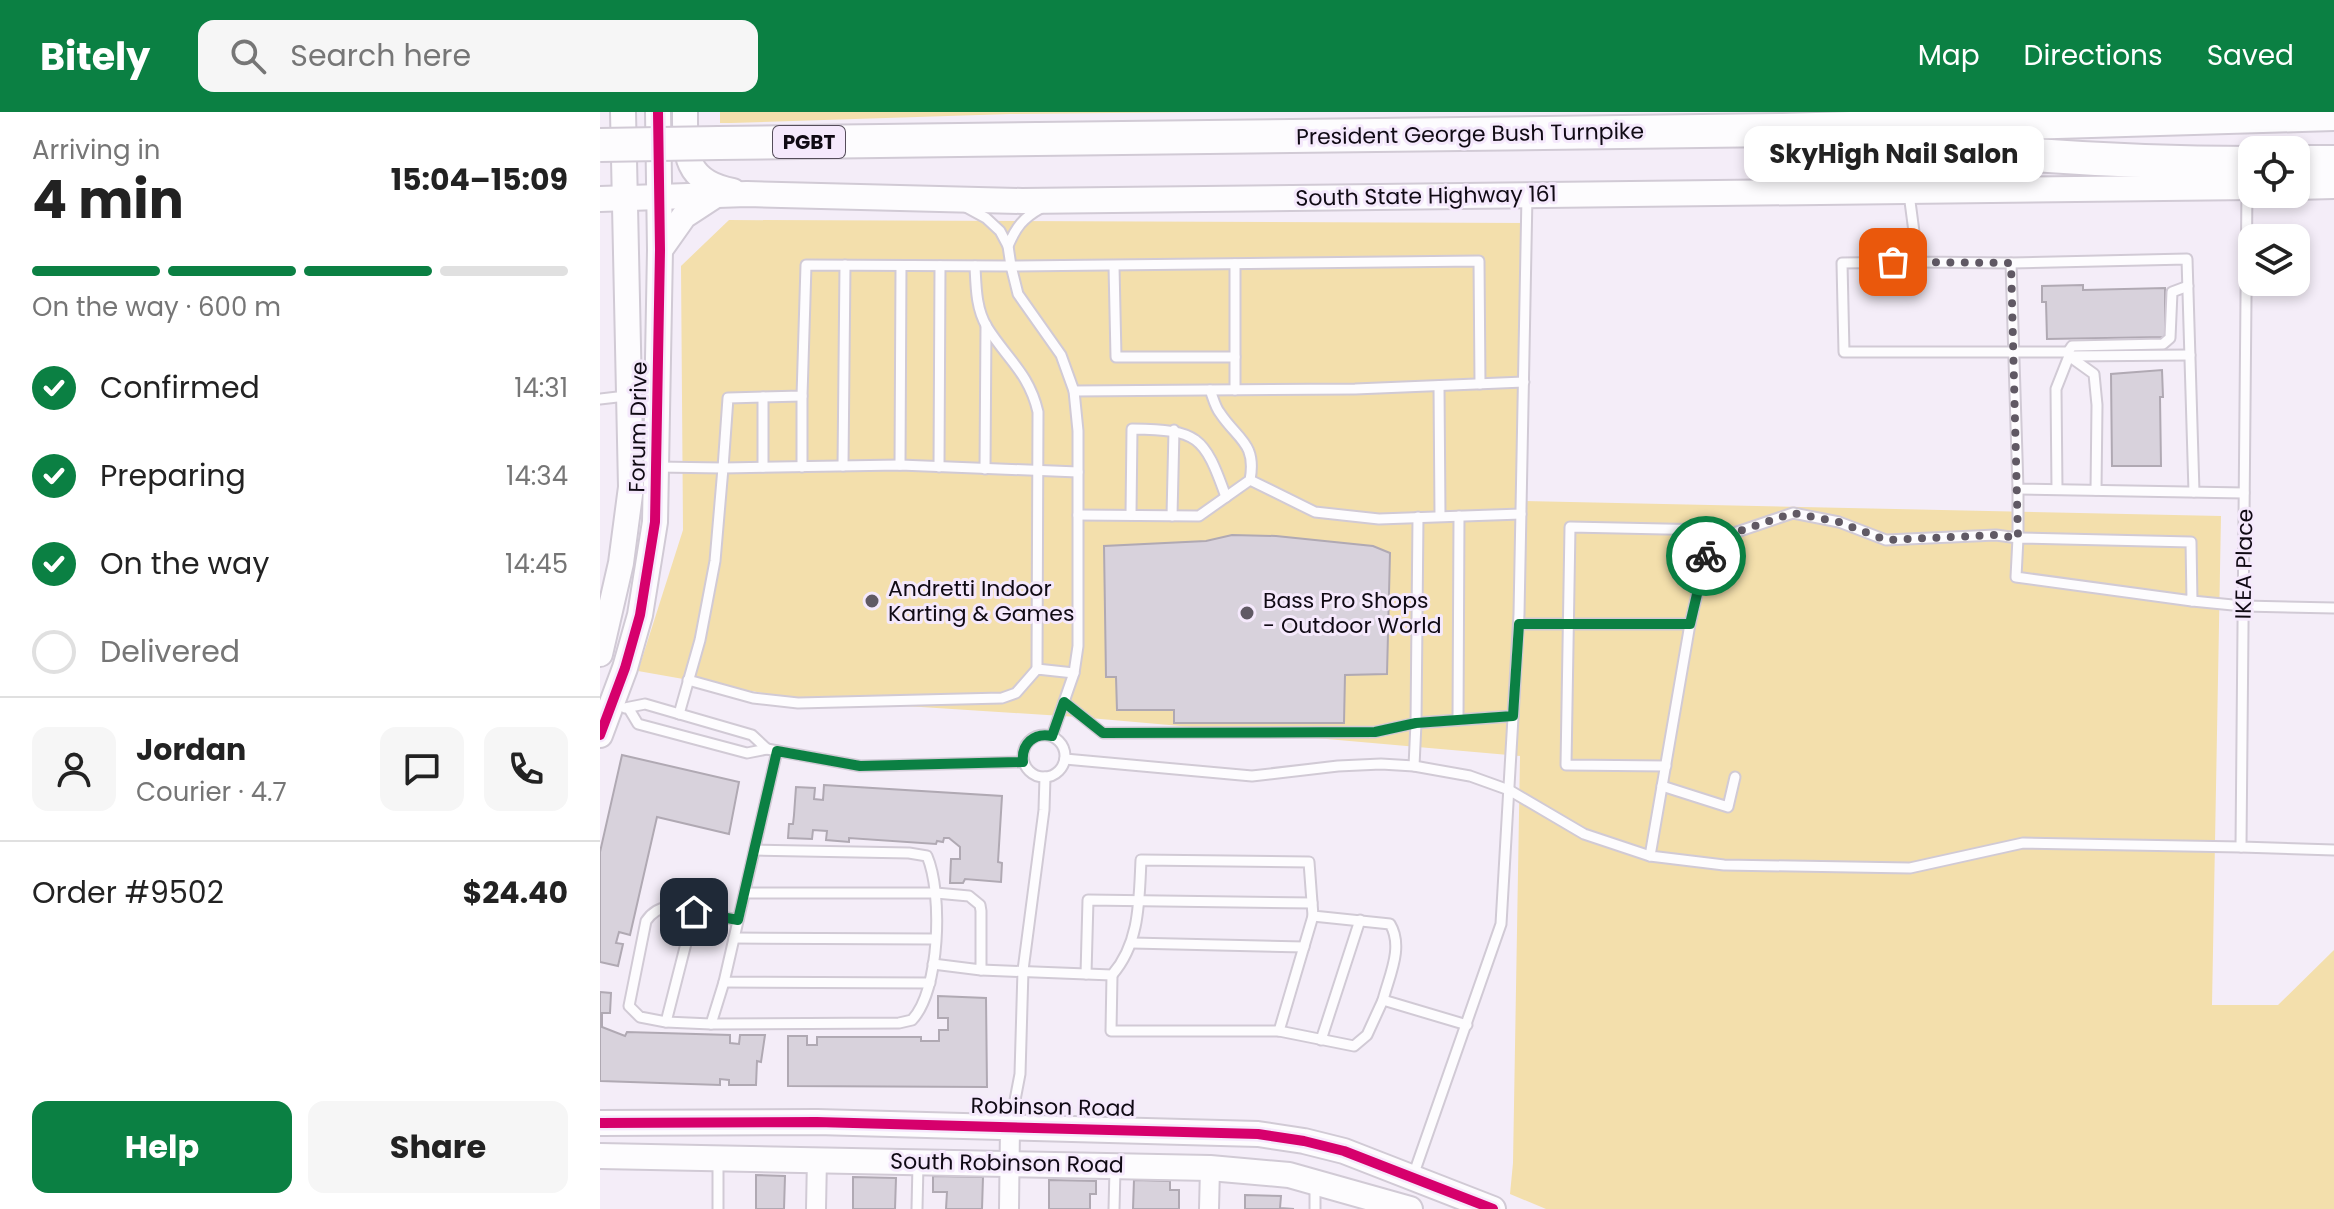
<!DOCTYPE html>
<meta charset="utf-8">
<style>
body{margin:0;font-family:Poppins,sans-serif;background:#f6f6f6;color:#222;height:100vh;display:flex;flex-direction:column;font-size:30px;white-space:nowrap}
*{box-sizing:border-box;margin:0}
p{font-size:26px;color:#767676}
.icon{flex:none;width:44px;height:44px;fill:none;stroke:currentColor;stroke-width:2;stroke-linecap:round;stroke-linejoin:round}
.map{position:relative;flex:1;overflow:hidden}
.sheet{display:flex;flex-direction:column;background:#fff;width:600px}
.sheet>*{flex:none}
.controls{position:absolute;left:1638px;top:24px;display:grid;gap:16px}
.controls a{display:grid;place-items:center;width:72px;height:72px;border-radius:16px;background:#fff;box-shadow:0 4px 12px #0003;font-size:40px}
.pin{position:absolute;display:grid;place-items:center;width:68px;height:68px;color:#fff;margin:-34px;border-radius:16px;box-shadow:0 4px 12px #0006}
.courier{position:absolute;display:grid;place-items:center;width:80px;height:80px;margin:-40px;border:6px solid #0b8043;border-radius:50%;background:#fff;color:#222;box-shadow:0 2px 10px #0007}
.bubble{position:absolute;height:56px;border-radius:16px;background:#fff;box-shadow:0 4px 12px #0003;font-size:26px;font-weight:700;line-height:56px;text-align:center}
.headline em{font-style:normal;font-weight:700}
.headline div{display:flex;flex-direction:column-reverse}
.headline{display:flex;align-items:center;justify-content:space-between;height:136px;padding:0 32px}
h1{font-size:52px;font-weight:700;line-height:60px}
.bar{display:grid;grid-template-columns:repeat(4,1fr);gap:12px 8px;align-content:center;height:96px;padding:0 32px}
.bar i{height:10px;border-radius:6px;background:#e0e0e0}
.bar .on{background:#0b8043}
.bar p{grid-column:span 4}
.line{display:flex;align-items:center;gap:20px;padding:0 32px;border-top:2px solid #e0e0e0}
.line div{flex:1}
.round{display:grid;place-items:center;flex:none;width:84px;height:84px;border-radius:16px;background:#f6f6f6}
ol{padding:0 32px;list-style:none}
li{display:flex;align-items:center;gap:24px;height:88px}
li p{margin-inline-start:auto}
li .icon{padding:8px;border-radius:50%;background:#0b8043;color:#fff;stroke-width:4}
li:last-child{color:#767676}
li i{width:44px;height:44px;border:4px solid #e0e0e0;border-radius:50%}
.action{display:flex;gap:16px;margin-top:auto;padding:16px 32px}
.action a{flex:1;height:92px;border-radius:16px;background:#0b8043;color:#fff;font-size:32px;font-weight:700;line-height:92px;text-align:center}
.action a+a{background:#f6f6f6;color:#222}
header{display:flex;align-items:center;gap:48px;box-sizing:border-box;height:112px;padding:0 40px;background:#0b8043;color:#fff}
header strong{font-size:38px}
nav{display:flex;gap:44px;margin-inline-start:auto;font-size:28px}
.search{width:560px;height:72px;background:#f6f6f6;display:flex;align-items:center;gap:20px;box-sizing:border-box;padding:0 28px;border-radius:16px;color:#767676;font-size:30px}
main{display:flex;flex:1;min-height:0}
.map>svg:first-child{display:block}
.green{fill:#f3dfac}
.building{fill:#d8d2dc;stroke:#b0a9b3;stroke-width:2}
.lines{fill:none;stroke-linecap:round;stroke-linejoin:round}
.lane-casing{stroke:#d1cad5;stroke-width:13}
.street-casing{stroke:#d1cad5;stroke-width:22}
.secondary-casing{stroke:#d1cad5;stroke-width:28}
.highway-casing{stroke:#d1cad5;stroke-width:36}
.lane{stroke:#fdfcfe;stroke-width:9}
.street{stroke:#fdfcfe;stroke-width:18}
.secondary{stroke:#fdfcfe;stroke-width:24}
.highway{stroke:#fdfcfe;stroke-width:32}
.highway-bridge-casing{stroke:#d1cad5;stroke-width:36;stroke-linecap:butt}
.highway-bridge{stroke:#fdfcfe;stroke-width:32}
.cycleway-casing{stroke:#f5e9fc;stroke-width:15}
.cycleway{stroke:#d6006c;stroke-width:10}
.done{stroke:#605964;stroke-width:8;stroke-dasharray:0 14.4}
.route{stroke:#0b8043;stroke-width:10}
.poi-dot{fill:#605964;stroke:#f5e9fc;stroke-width:3}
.labels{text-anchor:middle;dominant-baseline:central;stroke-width:6;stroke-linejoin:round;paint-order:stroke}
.shield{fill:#f5e9fc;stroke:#554d5a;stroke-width:2}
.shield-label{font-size:20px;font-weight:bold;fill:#100a14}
.street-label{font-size:22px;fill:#100a14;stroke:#f5e9fc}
.poi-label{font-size:22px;fill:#100a14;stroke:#f5e9fc;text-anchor:start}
</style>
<header>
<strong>Bitely</strong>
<div class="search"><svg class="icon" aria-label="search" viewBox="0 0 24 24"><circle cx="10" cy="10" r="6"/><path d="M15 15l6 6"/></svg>Search here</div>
<nav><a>Map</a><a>Directions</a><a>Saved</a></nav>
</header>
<main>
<section class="sheet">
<div class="headline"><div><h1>4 min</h1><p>Arriving in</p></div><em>15:04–15:09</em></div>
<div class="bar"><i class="on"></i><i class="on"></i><i class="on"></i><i></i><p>On the way · 600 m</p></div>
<ol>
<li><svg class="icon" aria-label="check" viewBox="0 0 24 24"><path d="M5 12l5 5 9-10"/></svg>Confirmed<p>14:31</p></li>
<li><svg class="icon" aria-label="check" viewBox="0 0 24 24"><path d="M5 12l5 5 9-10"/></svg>Preparing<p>14:34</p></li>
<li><svg class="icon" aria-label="check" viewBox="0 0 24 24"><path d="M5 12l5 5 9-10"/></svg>On the way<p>14:45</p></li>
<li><i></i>Delivered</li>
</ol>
<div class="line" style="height:144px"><a class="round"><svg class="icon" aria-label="person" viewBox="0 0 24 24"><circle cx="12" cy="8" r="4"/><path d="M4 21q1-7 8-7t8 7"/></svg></a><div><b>Jordan</b><p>Courier · 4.7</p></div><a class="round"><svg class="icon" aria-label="chat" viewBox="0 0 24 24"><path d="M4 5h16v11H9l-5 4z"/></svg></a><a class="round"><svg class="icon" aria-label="phone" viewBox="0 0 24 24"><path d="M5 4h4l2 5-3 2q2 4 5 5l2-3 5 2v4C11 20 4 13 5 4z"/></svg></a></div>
<div class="line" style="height:104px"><div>Order #9502</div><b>$24.40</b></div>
<div class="action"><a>Help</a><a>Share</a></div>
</section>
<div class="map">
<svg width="1734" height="1097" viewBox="0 0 1734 1097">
<rect width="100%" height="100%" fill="#f4edf8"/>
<!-- green -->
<g class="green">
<polygon points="120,0 605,0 410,2 131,11 120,11"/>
<polygon points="129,108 929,111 924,389 1621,404 1612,893 1678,893 1734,838 1734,1097 946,1097 910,1082 913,1051 920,644 478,605 197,587 38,559 83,418 81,154"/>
</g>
<!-- building -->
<g class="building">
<polygon points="1483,173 1483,178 1565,176 1565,225 1447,227 1446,190 1442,190 1442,174"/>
<polygon points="1562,258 1563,285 1560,285 1561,354 1512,354 1511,262"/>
<polygon points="632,423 676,424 773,434 790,441 787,562 745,563 744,611 574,611 574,598 517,598 516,565 506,565 504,434 606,429"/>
<polygon points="22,643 139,670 129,722 57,705 30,823 19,820 16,831 23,832 18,854 0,850 0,740"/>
<polygon points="224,673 402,684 398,750 402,751 401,770 365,767 363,771 350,771 351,747 360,747 360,735 349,726 344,726 343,730 337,729 336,732 249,726 249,730 226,728 227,719 213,718 212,727 188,726 189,712 193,712 194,703 196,675 215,676 214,687 223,688"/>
<polygon points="0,880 11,881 10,901 2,901 2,915 25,924 27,920 130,923 130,931 139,932 140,923 165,923 161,950 157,949 156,973 129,973 129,968 120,967 120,973 0,969"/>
<polygon points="338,884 386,886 387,975 188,974 188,924 207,924 207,933 217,933 217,925 321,925 321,929 339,929 339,918 348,918 348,906 338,906"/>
<polygon points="156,1063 185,1064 184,1097 156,1097"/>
<polygon points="333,1064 383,1065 382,1097 346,1097 347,1080 333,1080"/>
<polygon points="253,1065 296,1066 295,1097 253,1097"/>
<polygon points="449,1068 496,1069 496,1082 490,1082 490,1097 449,1097"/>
<polygon points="534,1068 570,1069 570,1078 579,1078 579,1097 533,1097"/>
<polygon points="645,1083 681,1084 680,1096 694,1097 645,1097"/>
</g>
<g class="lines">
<!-- lane casing -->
<g class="lane-casing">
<g id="lane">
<polyline points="1647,75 1641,735 1734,738"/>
<polyline points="1309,82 1318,150 1411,151 1418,377 1644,381"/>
<polyline points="364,94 386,106 400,119 408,134 411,154 418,182 461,243 474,279 478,319 478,534 474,561 452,624"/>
<path d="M408,134C416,115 423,106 441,96"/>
<polyline points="1318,150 1242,151 1244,240 1468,240 1469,244 1494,262 1497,293 1496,378"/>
<polyline points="1411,151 1587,147 1594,380"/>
<path d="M375,154C376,175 376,197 387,215C407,247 429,261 438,300L437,557"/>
<polyline points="514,154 516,245 635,245"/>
<polyline points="1468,240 1472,234 1563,232 1570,226 1572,180 1588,174"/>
<polyline points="839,274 840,404"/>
<polyline points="635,278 635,152"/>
<polyline points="474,279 755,277 924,270"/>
<polyline points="202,284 202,355"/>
<polyline points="163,285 163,355"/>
<polyline points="0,287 26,284"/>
<polyline points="300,353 301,154"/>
<polyline points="243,354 245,153"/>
<polyline points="57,355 123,356 128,286 202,284 206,153 411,154 879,149 880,272"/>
<polyline points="339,355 340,154"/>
<polyline points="385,357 386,213"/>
<polyline points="650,368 715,400 779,407 921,402"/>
<polyline points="1457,377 1456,277 1469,244 1590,243"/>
<path d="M478,403L599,404L650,368C657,331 637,327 620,301C615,295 613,285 610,278"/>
<path d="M531,403L532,317C598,318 604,323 626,385"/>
<polyline points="572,404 574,318"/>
<polyline points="818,405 816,611 913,604"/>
<polyline points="1112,418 1131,422 1193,401 1239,410 1286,428 1396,423 1418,426 1418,377"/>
<polygon points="1418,426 1591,430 1592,489 1416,465"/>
<polyline points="1592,489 1643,494 1734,496"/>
<polyline points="919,512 1090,512 1050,744 1124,753 1310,756 1423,731 1641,735"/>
<polyline points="88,568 153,586 198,591 402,586 416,581 437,557 474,561"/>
<polyline points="464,590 503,621 775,620 816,611 814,654"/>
<polyline points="25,596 45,592 152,623 167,637"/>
<polyline points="29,597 38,612 147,641 167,637 260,654 423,650"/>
<polyline points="79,602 100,528 115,449 123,356 300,353 478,360"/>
<polyline points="858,608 859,404"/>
<circle cx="444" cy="644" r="21"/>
<polyline points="177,639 124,870 330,871"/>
<polyline points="465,647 652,664 738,654 781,652 814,654 870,664 909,678 984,722 1050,744"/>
<polyline points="1066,654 966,653 970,415 1112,418 1090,512"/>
<polyline points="1062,674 1128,695 1135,665"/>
<polyline points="145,781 336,781 369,784 380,793 381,799 381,858 333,852"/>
<path d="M138,808L94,800L66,910L111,912L299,911L312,908C340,879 343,781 327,744L309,741L155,738"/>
<polyline points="134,826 335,827"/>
<polyline points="532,831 704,835"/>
<path d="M381,858L512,863C540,831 539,789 541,748L709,750L713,804L790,812C804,835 789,864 783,888L867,913"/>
<polyline points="486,862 488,788 712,791"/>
<polyline points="512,863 511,919 679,919 754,934 767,923 783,888"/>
<path d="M66,910L40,905L29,894L46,809C59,790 75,795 94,800"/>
<polyline points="111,912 124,870"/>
<polyline points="679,919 713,804"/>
<polyline points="721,928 760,808"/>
<polyline points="410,1014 420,962 423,858 444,698 445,665"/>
<polyline points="813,1064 901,812 919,502 927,83"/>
<polyline points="118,1097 118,1049"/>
<polyline points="317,1097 318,1052"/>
<polyline points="514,1097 515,1057"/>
<polyline points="715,1097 715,1072"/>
</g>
</g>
<!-- street casing -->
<g class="street-casing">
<g id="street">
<polyline points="216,1097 217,1046"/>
<polyline points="409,1097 410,1014"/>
<polyline points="609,1097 610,1056"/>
</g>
</g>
<!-- secondary casing -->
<g class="secondary-casing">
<g id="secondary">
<path d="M85,0C85,41 84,70 133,79"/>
<polyline points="1696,75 1734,74"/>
<polyline points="0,87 147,82 422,89 1652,75"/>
<polyline points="60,138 84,104 113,85"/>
<polyline points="0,542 21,451 31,375 23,0"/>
<polyline points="0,623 25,556 40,503 55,410 60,138 58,0"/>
<polyline points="0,1011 217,1010 658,1022 704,1029 744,1039 893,1097"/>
<polyline points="0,1044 610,1056 689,1063 810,1097"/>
</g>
</g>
<!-- highway casing -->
<g class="highway-casing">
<g id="highway">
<polyline points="119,31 1182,18 1734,2"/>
<path d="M1304,31C1420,44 1536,51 1652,51"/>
<polyline points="1696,50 1734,50"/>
</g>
</g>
<!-- lane -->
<use href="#lane" class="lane"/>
<!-- street -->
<use href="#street" class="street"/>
<!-- secondary -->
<use href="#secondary" class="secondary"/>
<!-- highway -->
<use href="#highway" class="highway"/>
<!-- highway-bridge casing -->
<g class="highway-bridge-casing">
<polyline id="highway-bridge" points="0,33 119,31"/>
</g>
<!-- highway-bridge -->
<use href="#highway-bridge" class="highway-bridge"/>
<!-- cycleway casing -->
<g class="cycleway-casing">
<g id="cycleway">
<polyline points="0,623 25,556 40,503 55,410 60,138 58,0"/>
<polyline points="0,1011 217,1010 658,1022 704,1029 744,1039 893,1097"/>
</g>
</g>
<!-- cycleway -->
<use href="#cycleway" class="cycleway"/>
</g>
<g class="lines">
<!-- done -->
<polyline class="done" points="1106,444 1112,418 1131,422 1193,401 1239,410 1286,428 1396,423 1418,426 1411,151 1293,150"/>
<!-- route -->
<path class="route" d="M94,800L138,808L177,639L260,654L423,650C421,632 434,620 452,624L464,590L503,621L775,620L816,611L913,604L919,512H1090L1106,444"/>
</g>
<!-- markers -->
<g class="poi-dot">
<circle cx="272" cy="489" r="8"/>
<circle cx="647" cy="501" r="8"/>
</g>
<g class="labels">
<!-- shield labels -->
<rect class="shield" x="173" y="14" width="72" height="32" rx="6"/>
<g class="shield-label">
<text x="209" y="30">PGBT</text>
</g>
<!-- street labels -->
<g class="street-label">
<text transform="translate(870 22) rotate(-1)">President George Bush Turnpike</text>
<text transform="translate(826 84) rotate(-1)">South State Highway 161</text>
<text transform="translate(38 315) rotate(-89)">Forum Drive</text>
<text transform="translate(1644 452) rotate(-89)">IKEA Place</text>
<text transform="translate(453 995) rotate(1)">Robinson Road</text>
<text transform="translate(407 1051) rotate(1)">South Robinson Road</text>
</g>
<!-- poi labels -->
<g class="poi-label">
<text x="288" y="476">Andretti Indoor<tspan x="288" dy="25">Karting &amp; Games</tspan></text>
<text x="663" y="488">Bass Pro Shops<tspan x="663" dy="25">- Outdoor World</tspan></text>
</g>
</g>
</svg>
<div class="controls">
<a><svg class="icon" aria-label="locate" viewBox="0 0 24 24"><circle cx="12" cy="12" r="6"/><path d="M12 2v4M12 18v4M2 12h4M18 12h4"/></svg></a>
<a><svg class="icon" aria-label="layers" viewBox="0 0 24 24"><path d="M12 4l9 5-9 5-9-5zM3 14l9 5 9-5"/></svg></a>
</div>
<div class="pin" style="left:1293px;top:150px;background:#ea580c"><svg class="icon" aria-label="bag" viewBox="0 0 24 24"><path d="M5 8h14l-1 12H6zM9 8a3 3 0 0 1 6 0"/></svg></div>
<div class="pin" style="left:94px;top:800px;background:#1f2937"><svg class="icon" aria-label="home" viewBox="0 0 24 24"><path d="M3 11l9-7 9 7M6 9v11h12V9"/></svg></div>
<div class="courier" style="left:1106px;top:444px"><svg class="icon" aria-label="bike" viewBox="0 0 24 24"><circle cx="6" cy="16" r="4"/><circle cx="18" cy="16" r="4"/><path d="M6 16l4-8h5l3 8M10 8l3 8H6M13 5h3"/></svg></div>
<div class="bubble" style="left:1144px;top:14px;width:300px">SkyHigh Nail Salon</div>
</div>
</main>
